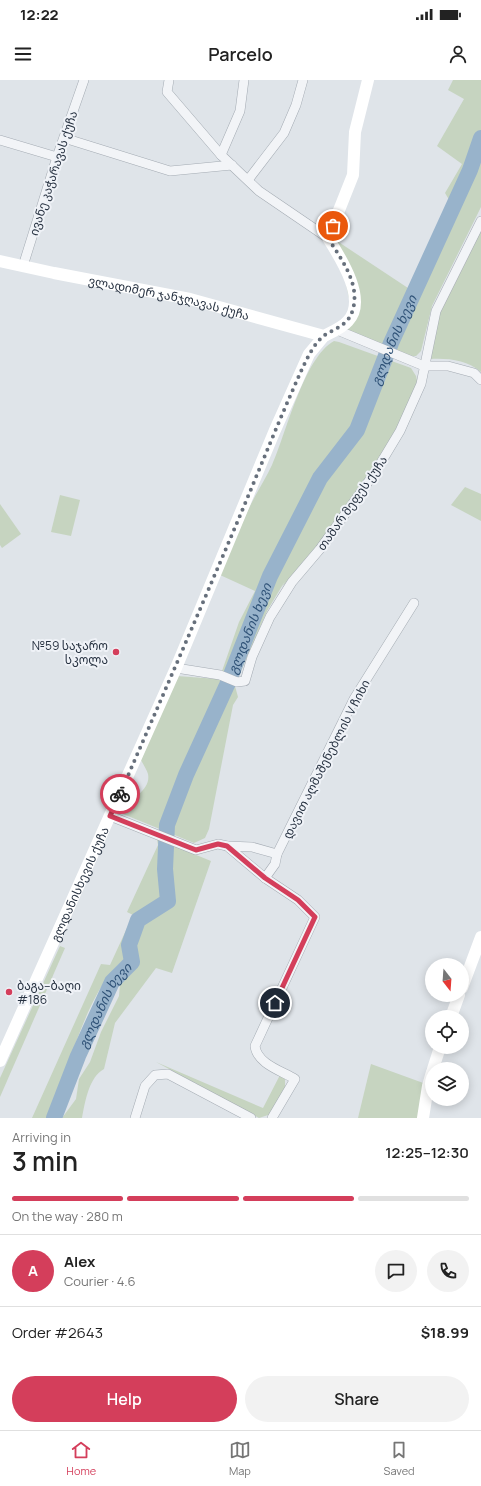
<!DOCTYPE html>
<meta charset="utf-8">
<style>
body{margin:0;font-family:Manrope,"Noto Sans Georgian",sans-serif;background:#f2f2f2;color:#222;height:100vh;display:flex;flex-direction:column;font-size:15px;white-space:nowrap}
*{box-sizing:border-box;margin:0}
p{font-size:13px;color:#767676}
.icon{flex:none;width:22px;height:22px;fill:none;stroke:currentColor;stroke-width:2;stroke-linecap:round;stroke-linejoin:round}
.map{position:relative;height:1038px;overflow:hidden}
.side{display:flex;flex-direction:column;background:#fff;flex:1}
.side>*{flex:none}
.needle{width:26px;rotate:163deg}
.fabs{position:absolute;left:425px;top:878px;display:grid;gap:8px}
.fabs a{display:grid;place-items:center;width:44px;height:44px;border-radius:50%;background:#fff;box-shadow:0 2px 10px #0003;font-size:20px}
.pin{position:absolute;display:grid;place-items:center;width:34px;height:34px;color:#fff;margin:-17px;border:2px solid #fff;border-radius:50%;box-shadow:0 1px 4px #0007}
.courier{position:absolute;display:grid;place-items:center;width:40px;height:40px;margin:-20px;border:3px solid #d43e5b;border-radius:50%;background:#fff;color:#222;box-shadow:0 1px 5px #0007}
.headline em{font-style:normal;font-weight:600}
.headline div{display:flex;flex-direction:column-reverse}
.headline{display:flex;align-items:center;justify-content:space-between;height:68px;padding:0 12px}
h1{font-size:26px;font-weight:600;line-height:30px}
.bar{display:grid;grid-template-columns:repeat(4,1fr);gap:6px 4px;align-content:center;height:48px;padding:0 12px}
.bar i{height:5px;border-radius:3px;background:#e0e0e0}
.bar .active{background:#d43e5b}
.bar p{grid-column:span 4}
.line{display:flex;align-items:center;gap:10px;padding:0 12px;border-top:1px solid #e0e0e0}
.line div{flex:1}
.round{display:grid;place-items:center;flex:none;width:42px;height:42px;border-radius:21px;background:#f2f2f2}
.cta{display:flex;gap:8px;margin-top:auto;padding:8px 12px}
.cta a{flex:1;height:46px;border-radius:24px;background:#d43e5b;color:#fff;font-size:16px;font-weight:600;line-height:46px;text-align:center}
.cta a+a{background:#f2f2f2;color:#222}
.status{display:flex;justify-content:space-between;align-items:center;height:28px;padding:0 20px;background:#fff;direction:ltr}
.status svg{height:11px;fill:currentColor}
header{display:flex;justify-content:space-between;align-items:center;height:52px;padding:0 12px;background:#fff;font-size:18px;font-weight:600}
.tab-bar{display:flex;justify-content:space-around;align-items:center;height:56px;border-top:1px solid #e0e0e0;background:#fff;font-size:11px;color:#767676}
.tab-bar a{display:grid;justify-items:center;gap:2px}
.tab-bar .active{color:#d43e5b}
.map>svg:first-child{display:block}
.green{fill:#c6d4c0}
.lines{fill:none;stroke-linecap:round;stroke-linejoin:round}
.river{stroke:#98b3cb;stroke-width:16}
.street-casing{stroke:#a4abb3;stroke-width:10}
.street{stroke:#f2f4f7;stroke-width:9}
.secondary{stroke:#fff;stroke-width:12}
.done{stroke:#67707c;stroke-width:4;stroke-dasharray:0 7.2}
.route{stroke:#d43e5b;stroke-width:5}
.poi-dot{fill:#d43e5b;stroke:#eff2f7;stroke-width:1.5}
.labels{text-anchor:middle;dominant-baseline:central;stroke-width:4;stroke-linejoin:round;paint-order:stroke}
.street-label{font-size:12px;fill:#273241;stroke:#eff2f7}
.poi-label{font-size:12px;fill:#273241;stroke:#eff2f7;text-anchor:end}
.water-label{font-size:13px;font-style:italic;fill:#2f5277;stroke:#eff2f7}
</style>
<div class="status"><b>12:22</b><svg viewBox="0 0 49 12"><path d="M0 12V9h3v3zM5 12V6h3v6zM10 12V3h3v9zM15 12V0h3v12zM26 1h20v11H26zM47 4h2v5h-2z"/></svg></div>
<header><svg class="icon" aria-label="menu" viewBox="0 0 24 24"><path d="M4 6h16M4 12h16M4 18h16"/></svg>Parcelo<svg class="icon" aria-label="person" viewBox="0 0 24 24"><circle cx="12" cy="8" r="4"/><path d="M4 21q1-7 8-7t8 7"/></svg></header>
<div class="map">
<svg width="481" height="1038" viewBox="0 0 481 1038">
<rect width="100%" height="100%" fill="#dfe4e9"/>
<!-- green -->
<g class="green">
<polygon points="453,0 481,0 481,127 432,226 421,271 416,276 411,276 345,250 354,242 337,161 411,210 451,123 445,113 462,84 437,66 464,19 448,10"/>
<path d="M481,148V292C467,280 448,278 430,279L442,221Z"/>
<path d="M334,261L339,262L411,288L416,296L418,304C410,320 403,338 394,354C363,409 324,460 282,507L285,501L267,531L238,598L222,591L239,542L255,511L220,495C229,473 239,450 249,428C256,413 265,400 272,385C286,354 304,277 334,261Z"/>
<polygon points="465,407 481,414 481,441 451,425"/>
<polygon points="60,415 80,420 71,456 51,452"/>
<polygon points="0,424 21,454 2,468 0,465"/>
<path d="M177,596L218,599L235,606L238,617L233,625L209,749L205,758L194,763L123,734L124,727C133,718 151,709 148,694C147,690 143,684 141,680Z"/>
<path d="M157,759L211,781L172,893L156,888L115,943L104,989C89,997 85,1022 82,1038H62L76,1019L79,999L90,982L101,952L119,916L120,904L131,894L135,874C92,888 65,998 51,1038H32L101,884L110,885L133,835L127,832L158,765Z"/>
<polygon points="60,866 65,868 0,1017 0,998"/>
<polygon points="156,982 263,1028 280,995 285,999 285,1008 271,1034 259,1038"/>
<polygon points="371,984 426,1004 419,1038 358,1038"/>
</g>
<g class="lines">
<!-- river -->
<path class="river" id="s1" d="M54,1038L78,976L112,902L132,882L129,865L138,840L168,821L165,789L167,745L186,695L227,605L270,496L320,398L357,350L391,263L470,90L481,58"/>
<!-- street casing -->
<g class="street-casing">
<g id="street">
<polyline points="169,0 167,12 221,75 259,111 328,158"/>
<polyline points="64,58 170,91 232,85"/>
<polyline points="0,60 57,77"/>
<polyline points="221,75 240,31 244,0"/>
<polyline points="248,100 284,53 296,25 303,0"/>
<polyline points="23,186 57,77 84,0"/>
<polyline points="337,250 424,286 448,286 474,293 481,300"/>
<polyline points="176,588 220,595 237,602 245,601 252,577 270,537 292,502 320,469 376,391 400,351 421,304 436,231 481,141"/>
<path d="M110,736L196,770L218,764L227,766L265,798L298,820L315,837L255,966C257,984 282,991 295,999L272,1038"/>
<polyline points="227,766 252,767 277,774 354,619 414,523"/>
<polyline points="265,798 275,784 277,774"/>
<polyline points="135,1038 145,1006 155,995 168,994 251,1038"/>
</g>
</g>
<!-- street -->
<use href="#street" class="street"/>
<!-- secondary -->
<g class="secondary">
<path id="s2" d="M0,181L54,193L190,219L324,256C332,252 342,248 348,241C368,220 340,177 328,158L353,95L355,52L368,0"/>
<polyline points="462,908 481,857"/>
<polyline points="451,937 459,915"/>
<path id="s3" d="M0,981L176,588L275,350L309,274L324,256"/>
<polyline points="433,989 440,967"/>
<polyline points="423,1038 428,1006 432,992"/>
</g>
</g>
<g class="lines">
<!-- done -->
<path class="done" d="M120,714C160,622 200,530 239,438C260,388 280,338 302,289C308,277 314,263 325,255C337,247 349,245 353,229C360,203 341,179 328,158L333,146"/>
<!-- route -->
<polyline class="route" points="120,714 110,736 196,770 218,764 227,766 265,798 298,820 315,837 275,923"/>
</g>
<!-- markers -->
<g class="poi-dot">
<circle cx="116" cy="572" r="4"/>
<circle cx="9" cy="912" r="4"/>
</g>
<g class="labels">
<!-- street labels -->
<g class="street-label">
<text transform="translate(53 93) rotate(-72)">ივანე კაჭარავას ქუჩა</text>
<text stroke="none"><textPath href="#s2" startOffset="173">ვლადიმერ ჯანჯღავას ქუჩა</textPath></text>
<text transform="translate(352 423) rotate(-55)">თამარ მეფეს ქუჩა</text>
<text transform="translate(326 679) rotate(-63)">დავით აღმაშენებლის V ჩიხი</text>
<text stroke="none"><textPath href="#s3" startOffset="194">გლდანისხევის ქუჩა</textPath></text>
</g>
<!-- poi labels -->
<g class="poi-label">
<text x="108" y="565">№59 საჯარო<tspan x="108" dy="14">სკოლა</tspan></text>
<text x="17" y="905" text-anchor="start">ბაგა–ბაღი<tspan x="17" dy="14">#186</tspan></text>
</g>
<!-- water labels -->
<g class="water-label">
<text stroke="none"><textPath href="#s1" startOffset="869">გლდანის ხევი</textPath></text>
<text stroke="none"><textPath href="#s1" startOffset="545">გლდანის ხევი</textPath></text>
<text stroke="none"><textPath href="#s1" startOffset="124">გლდანის ხევი</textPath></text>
</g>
</g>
</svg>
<div class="fabs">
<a><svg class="needle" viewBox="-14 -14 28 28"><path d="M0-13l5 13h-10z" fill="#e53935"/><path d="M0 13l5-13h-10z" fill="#767676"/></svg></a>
<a><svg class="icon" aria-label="locate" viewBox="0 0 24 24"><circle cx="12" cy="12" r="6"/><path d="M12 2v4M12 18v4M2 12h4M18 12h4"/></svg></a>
<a><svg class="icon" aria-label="layers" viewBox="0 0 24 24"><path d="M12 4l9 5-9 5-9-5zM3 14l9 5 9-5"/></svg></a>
</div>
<div class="pin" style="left:333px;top:146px;background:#ea580c"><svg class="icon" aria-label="bag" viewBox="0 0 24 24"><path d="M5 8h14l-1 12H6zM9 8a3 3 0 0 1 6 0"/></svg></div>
<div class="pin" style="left:275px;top:923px;background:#1f2937"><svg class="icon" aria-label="home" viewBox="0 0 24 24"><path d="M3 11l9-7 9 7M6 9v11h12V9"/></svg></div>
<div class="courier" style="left:120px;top:714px"><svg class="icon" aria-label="bike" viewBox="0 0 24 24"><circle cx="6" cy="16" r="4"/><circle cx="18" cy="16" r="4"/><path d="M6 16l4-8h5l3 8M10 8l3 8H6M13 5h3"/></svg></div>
</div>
<section class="side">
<div class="headline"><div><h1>3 min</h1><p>Arriving in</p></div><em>12:25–12:30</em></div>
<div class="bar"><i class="active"></i><i class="active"></i><i class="active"></i><i></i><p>On the way · 280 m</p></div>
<div class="line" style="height:72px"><b class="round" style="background:#d43e5b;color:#fff">A</b><div><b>Alex</b><p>Courier · 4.6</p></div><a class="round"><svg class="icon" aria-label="chat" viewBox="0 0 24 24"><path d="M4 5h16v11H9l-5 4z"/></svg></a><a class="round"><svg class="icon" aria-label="phone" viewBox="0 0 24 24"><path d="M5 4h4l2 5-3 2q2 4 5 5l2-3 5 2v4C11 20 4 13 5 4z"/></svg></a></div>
<div class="line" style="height:52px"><div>Order #2643</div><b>$18.99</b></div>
<div class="cta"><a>Help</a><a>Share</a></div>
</section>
<nav class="tab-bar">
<a class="active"><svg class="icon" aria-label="home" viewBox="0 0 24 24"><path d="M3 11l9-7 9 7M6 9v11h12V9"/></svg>Home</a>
<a><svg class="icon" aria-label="map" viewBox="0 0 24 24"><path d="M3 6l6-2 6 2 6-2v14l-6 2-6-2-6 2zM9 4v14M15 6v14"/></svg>Map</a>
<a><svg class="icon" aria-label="saved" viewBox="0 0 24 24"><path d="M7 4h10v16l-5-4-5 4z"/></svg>Saved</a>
</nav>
